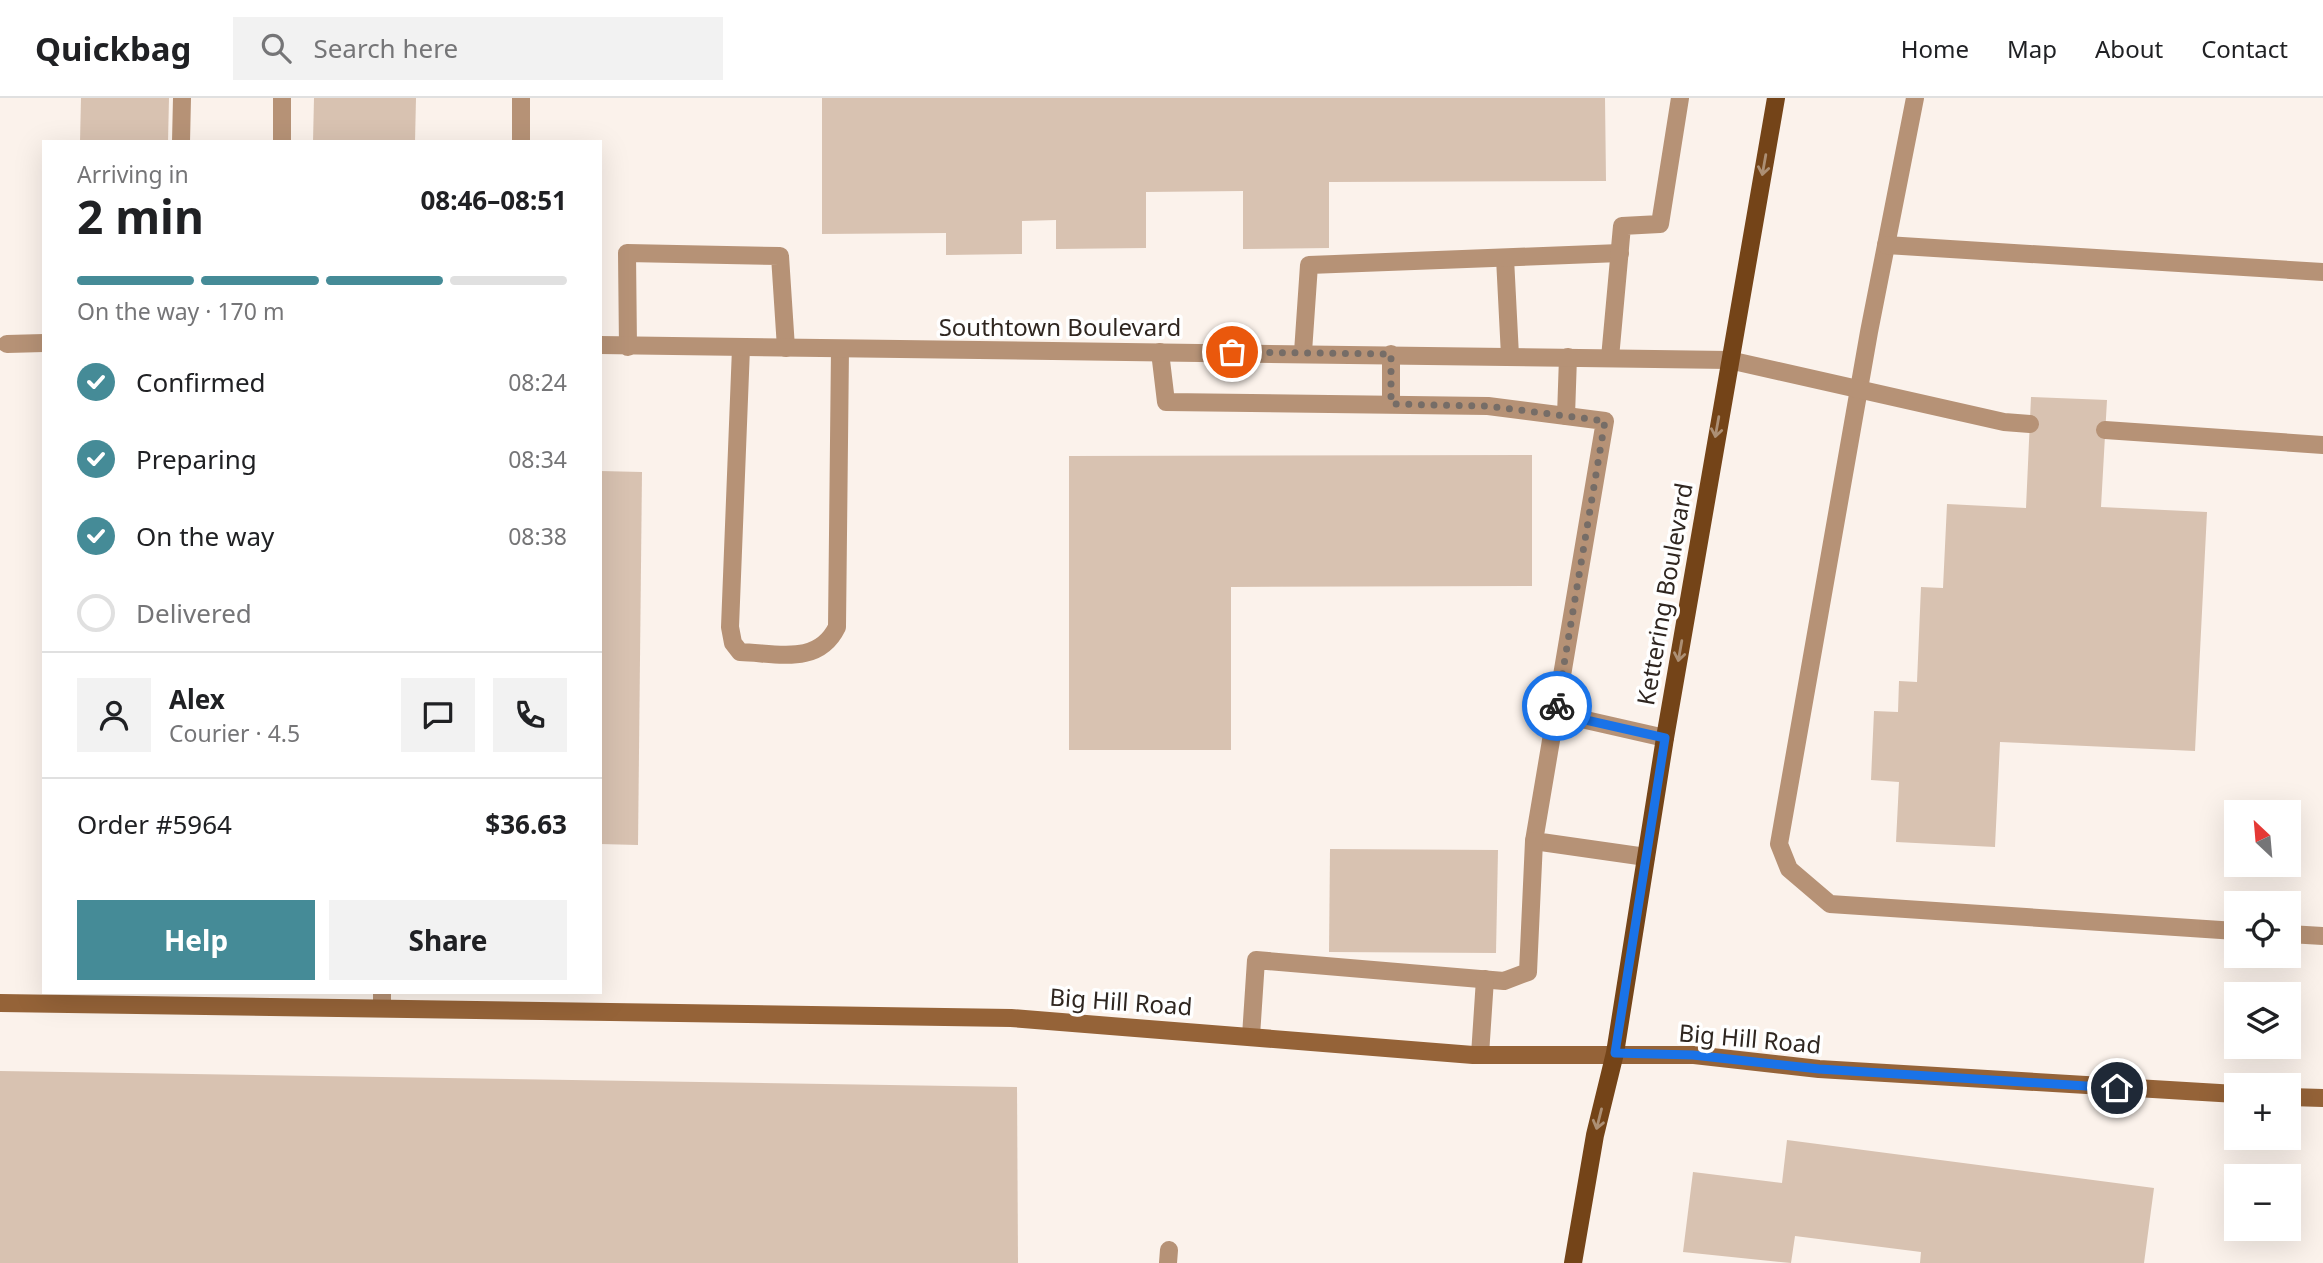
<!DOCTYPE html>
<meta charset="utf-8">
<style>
body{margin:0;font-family:"Noto Sans",sans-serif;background:#f2f2f2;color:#202124;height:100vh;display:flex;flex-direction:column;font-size:26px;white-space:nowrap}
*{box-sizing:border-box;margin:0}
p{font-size:23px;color:#757577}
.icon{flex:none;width:38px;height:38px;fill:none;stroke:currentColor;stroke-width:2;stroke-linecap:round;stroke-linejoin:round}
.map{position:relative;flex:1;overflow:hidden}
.details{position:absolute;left:42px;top:42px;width:560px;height:854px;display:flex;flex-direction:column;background:#fff;border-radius:0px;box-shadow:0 7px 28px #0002}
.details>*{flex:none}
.needle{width:46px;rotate:334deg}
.buttons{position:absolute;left:2224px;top:702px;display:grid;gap:14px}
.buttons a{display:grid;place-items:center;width:77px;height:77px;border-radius:0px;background:#fff;box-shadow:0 7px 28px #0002;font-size:35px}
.pin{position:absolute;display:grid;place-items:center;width:60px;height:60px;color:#fff;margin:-30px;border:4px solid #fff;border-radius:50%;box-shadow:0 2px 7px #0007}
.courier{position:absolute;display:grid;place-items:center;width:70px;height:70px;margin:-35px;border:5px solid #1a73e8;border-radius:50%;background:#fff;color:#222;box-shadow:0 2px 9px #0007}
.summary em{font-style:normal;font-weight:700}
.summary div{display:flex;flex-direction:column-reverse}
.summary{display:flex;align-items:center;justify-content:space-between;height:119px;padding:0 35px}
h1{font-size:46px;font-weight:700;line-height:52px}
.bar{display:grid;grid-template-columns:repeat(4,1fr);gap:10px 7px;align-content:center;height:84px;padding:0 35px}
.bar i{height:9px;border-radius:5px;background:#e0e0e0}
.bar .active{background:#458b97}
.bar p{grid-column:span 4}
.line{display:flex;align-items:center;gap:18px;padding:0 35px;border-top:2px solid #e0e0e0}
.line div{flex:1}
.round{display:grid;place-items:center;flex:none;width:74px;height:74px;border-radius:0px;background:#f2f2f2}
ol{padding:0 35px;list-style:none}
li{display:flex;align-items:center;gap:21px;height:77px}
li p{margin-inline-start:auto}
li .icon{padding:7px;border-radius:50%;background:#458b97;color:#fff;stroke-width:4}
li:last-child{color:#757577}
li i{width:38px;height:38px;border:4px solid #e0e0e0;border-radius:50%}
.action{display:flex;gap:14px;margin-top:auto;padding:14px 35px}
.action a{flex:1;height:80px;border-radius:0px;background:#458b97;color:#fff;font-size:28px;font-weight:700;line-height:80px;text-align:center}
.action a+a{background:#f2f2f2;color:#202124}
header{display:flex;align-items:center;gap:42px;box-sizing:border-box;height:98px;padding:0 35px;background:#fff;border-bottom:2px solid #e0e0e0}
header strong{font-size:33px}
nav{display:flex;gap:38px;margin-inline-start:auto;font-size:24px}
.search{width:490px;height:63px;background:#f2f2f2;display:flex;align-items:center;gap:18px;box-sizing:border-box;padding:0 24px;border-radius:0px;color:#757577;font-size:26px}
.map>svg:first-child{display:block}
.building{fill:#d8c2b1}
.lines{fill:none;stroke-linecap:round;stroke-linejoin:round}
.lane{stroke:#b69276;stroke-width:18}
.street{stroke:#b69276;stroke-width:18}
.secondary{stroke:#956338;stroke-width:18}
.primary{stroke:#744418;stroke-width:18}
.oneway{stroke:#ac8f74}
.done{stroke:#766d67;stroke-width:7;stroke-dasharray:0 12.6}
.route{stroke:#1a73e8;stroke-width:9}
.labels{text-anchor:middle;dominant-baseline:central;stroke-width:7;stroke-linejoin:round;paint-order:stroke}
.street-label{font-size:24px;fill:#2f2620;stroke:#fff}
</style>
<header>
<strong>Quickbag</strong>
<div class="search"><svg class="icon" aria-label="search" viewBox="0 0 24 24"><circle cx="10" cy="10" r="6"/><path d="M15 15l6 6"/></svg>Search here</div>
<nav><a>Home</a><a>Map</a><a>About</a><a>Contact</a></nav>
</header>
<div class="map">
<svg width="2323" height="1165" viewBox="0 0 2323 1165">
<rect width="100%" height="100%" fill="#fbf2eb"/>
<!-- building -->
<g class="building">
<polygon points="81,0 169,0 168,44 80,44"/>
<polygon points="314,0 416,0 415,44 313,44"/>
<polygon points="822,0 1605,0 1606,83 1329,84 1329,150 1243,151 1243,93 1146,94 1146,150 1056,151 1056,122 1022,123 1022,156 946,157 946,135 822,136"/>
<polygon points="2031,299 2107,302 2101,409 2207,414 2195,653 2000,644 1995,749 1896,744 1899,684 1871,682 1874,613 1898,614 1899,583 1917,584 1921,489 1943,490 1947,406 2026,410"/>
<polygon points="1532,357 1532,488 1231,489 1231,652 1069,652 1069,358"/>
<polygon points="600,373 642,374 638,747 600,746"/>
<polygon points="1330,751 1498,752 1496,855 1329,854"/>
<polygon points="0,973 1017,989 1018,1165 0,1165"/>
<polygon points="1787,1042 2154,1090 2144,1165 1920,1165 1921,1154 1795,1138 1791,1165 1683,1154 1693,1074 1782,1085"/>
</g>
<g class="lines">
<!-- lane -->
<g class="lane">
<polyline points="282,0 282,44"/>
<polyline points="1915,0 1869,234 1779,746 1789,771 1830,806 2236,833"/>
<polyline points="181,44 182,0"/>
<polyline points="1886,147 2323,174"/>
<polyline points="1505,160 1510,258"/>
<polyline points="628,249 627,155 780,158 786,250"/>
<path d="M741,250L730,529L733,545L740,554C777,555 818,568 837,529L840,251"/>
<polyline points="1160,254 1166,304 1488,308 1605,323 1534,743 1646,759"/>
<polyline points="1303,254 1309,167 1620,155"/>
<polyline points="1391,256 1391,306"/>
<polyline points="1610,260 1622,128 1660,126 1680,0"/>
<polyline points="1729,262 2004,324 2030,326"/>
<polyline points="1566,318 1568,259"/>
<polyline points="2105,332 2323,347"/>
<polyline points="1555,615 1665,640"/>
<polyline points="2289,836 2323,838"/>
<polyline points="382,894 382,910"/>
<polyline points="1251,938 1256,862 1504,883 1528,874 1534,743"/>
<polyline points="1480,957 1485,881"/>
<polyline points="1168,1165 1169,1152"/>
</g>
<!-- street -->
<g class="street">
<polyline points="521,44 521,0"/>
<polyline points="7,246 44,245"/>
<polyline points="600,247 1729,262"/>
</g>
<!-- secondary -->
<g class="secondary">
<polyline points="0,905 1011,920 1473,957 1694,957 1819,971 2236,996"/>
<polyline points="2289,999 2323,1000"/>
</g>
<!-- primary -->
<polyline class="primary" points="1573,1165 1595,1037 1615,955 1665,640 1776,0"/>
</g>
<!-- one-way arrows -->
<defs><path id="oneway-shaft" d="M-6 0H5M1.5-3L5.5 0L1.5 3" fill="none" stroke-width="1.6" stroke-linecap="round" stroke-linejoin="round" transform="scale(1.75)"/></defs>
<g class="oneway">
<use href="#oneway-shaft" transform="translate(1764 67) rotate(100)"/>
<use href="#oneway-shaft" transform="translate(1717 329) rotate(100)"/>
<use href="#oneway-shaft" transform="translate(1680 553) rotate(100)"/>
<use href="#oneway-shaft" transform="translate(1599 1021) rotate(104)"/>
</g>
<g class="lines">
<!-- done -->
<polyline class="done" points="1232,254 1391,256 1391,306 1488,308 1605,323 1557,608"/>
<!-- route -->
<polyline class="route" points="1557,608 1555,615 1665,640 1615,955 1693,957 1819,971 2117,990"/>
</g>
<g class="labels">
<!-- street labels -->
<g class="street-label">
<text x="1060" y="228">Southtown Boulevard</text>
<text transform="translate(1664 496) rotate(-80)">Kettering Boulevard</text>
<text transform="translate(1121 903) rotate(4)">Big Hill Road</text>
<text transform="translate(1750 940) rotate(5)">Big Hill Road</text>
</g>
</g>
</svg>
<div class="buttons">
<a><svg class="needle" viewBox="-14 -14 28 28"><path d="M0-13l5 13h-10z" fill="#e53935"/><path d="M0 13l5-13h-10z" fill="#757577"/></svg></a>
<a><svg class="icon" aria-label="locate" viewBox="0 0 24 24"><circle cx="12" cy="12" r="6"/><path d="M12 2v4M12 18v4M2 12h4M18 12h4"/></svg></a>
<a><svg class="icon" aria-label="layers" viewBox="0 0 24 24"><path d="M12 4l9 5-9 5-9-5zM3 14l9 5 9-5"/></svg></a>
<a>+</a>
<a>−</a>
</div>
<div class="pin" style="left:1232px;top:254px;background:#ea580c"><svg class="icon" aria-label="bag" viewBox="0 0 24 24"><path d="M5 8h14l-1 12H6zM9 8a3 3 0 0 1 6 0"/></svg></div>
<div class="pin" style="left:2117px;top:990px;background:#1f2937"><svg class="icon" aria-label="home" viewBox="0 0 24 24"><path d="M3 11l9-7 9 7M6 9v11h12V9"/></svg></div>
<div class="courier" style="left:1557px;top:608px"><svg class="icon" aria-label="bike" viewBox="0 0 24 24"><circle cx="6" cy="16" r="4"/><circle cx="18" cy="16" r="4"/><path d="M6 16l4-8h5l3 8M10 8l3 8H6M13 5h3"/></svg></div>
<section class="details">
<div class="summary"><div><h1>2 min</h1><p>Arriving in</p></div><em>08:46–08:51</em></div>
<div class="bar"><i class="active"></i><i class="active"></i><i class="active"></i><i></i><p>On the way · 170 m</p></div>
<ol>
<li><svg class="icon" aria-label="check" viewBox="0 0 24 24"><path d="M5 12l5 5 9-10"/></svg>Confirmed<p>08:24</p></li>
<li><svg class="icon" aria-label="check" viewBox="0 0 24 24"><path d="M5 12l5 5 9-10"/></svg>Preparing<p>08:34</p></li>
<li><svg class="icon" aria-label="check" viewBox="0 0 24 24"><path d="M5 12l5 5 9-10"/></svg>On the way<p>08:38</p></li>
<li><i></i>Delivered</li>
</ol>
<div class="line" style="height:126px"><a class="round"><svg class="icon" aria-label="person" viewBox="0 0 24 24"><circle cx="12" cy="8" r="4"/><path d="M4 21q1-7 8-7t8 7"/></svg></a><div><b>Alex</b><p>Courier · 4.5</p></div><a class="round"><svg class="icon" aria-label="chat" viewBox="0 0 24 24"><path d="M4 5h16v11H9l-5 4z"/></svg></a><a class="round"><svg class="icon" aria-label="phone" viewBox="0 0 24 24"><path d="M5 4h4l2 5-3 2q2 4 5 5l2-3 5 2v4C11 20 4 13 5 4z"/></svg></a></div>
<div class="line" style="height:91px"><div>Order #5964</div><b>$36.63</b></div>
<div class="action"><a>Help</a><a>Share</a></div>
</section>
</div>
